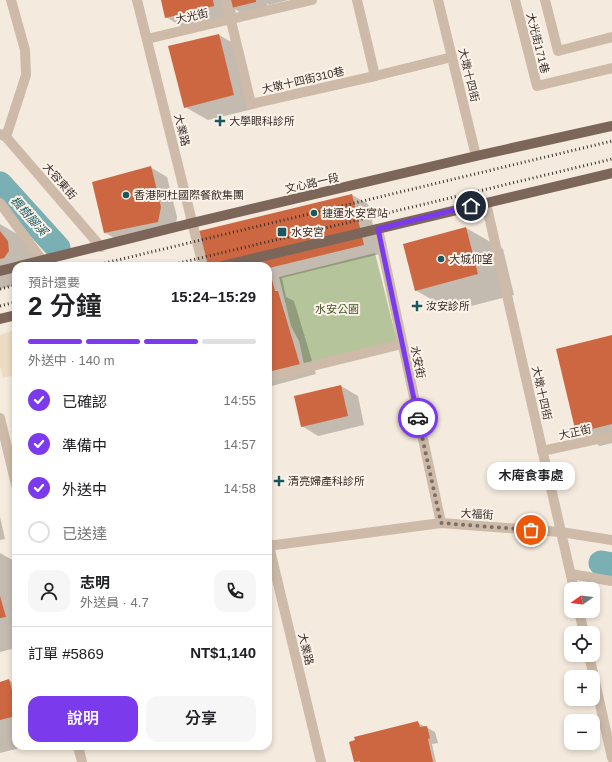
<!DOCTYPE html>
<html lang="zh-TW">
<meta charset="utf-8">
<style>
body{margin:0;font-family:Helvetica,"Noto Sans TC",sans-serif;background:#f6f6f6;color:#202124;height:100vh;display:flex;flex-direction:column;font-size:15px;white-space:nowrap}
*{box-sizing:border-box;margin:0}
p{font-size:13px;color:#757577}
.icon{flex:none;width:22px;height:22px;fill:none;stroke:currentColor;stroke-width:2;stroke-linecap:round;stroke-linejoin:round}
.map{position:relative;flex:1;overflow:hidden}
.details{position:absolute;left:12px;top:262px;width:260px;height:488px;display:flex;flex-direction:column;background:#fff;border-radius:12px;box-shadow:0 2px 6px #0003}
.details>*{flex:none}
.needle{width:26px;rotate:256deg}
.fabs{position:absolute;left:564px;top:582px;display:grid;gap:8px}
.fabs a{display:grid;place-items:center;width:36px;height:36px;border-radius:8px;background:#fff;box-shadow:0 2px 6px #0003;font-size:20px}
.pin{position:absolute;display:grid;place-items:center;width:34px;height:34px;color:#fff;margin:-17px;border:2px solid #fff;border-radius:50%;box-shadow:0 1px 4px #0007}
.courier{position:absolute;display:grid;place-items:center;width:40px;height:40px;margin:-20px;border:3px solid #7c3aed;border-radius:50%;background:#fff;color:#222;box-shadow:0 1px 5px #0007}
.bubble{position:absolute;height:28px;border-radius:12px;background:#fff;box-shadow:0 2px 6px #0003;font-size:13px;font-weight:600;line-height:28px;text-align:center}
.overview em{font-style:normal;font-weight:600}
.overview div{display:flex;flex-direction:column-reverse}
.overview{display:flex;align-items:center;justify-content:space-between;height:68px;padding:0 16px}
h1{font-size:26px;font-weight:600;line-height:30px}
.bar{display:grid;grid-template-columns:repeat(4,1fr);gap:6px 4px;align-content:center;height:48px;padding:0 16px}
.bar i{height:5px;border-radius:3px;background:#e0e0e0}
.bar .current{background:#7c3aed}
.bar p{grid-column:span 4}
.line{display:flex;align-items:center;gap:10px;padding:0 16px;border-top:1px solid #e0e0e0}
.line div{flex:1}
.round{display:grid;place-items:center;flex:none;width:42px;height:42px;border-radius:12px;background:#f6f6f6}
ol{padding:0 16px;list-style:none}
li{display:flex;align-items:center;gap:12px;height:44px}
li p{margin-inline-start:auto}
li .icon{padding:4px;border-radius:50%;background:#7c3aed;color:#fff;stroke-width:4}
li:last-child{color:#757577}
li i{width:22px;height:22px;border:2px solid #e0e0e0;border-radius:50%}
.cta{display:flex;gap:8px;margin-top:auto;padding:8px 16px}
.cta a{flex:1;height:46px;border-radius:12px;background:#7c3aed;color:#fff;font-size:16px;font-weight:600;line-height:46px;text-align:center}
.cta a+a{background:#f6f6f6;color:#202124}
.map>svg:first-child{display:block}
.green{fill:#b6c49c}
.plaza{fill:#eddbc3}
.shadow{fill:#0003}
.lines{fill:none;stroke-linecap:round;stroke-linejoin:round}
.river{stroke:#7aafb3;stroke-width:25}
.building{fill:#cd6742}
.minor{stroke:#cdbaa8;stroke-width:10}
.major{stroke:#7c6559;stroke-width:10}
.rail{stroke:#392e28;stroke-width:3;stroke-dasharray:1 3;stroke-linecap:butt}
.done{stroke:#7a7067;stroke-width:4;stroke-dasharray:0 7.2}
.route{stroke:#7c3aed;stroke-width:5}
.poi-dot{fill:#1b585e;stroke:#fbf3ea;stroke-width:1.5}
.labels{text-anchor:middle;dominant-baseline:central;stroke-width:4;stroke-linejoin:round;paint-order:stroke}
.street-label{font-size:11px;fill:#392e28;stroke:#fbf3ea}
.poi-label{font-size:11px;fill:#392e28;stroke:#fbf3ea;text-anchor:start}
.park-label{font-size:11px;fill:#47592b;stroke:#fbf3ea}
.water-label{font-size:12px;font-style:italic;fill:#1b585e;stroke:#fbf3ea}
</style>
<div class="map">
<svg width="612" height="762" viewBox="0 0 612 762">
<rect width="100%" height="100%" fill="#f4eadd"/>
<!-- green -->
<polygon class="green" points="375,253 397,341 304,364 299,341 291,326 279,277"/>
<!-- plaza -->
<polygon class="plaza" points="16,329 16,375 3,378 0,366 0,335"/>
<!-- shadow -->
<g class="shadow">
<polygon points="162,0 288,0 269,5 267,3 268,9 244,15 235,9 237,19 189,31 166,17"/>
<polygon points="219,35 242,48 257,108 208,120 185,107"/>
<polygon points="150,167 167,177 177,217 175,231 121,242 104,232"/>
<polygon points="352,195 368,204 380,254 282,278 286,297 294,301 316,374 268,387 268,266"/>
<polygon points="0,224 22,237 44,262 44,266 16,266 16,285 0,289"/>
<polygon points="466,228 503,249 514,295 452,311 415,290"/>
<polygon points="612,336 612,443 600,446 577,432"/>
<polygon points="341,386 358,396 364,425 318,436 302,426"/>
<polygon points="0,517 5,539 0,540"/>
<polygon points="0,553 16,562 16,648 0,652"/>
<polygon points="9,680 16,684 16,746 28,746 0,753 0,683"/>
<polygon points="418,723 435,732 438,743 432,744 436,762 355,762"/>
</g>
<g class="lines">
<!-- river -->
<g class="river">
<polyline points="0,184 58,248"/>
<polyline points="601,563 612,565"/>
</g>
</g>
<!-- building -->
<g class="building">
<polygon points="161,0 213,0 214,6 165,18"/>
<polygon points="229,0 256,0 256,2 231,8"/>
<polygon points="219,34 234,95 184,108 168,46"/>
<polygon points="151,166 161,207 158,222 104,233 92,182"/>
<polygon points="352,194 364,245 269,268 275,291 278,291 300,365 268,373 268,266 199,266 191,233"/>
<polygon points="466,227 478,274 415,291 403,244"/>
<polygon points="0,231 8,241 9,251 4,258 0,259"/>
<polygon points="612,335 612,424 576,433 556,349"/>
<polygon points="341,385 348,416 301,427 294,396"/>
<polygon points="0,596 6,617 0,618"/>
<polygon points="9,679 16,706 16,716 0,720 0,682"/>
<polygon points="418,721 420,727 427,726 430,738 428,739 433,762 360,762 360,761 354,762 349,742 355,740 354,737"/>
</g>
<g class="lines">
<!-- minor -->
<g class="minor">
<polyline points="137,0 203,266"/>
<polyline points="226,0 251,104 375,76 357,0"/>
<polyline points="438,0 476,156"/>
<polyline points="515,0 537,86 612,68"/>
<polyline points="545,0 558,51 612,37"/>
<polyline points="147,39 312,0"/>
<polyline points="375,76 452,57"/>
<polyline points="0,134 6,137 101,247"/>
<polyline points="6,137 26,75 25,50 11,0"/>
<polyline points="0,203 42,260"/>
<polyline points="486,203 574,589"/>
<polyline points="378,229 441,523"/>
<polyline points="268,377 402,344"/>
<polyline points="0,418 16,485"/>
<polyline points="542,451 612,436"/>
<polyline points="268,542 321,762"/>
<polyline points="268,546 441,523 561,532 612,540"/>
<polyline points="571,574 612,581"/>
<polyline points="579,611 584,633"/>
<polyline points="589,655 612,758"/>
<polyline points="78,746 82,762"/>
</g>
<!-- major -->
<g class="major">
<polyline points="19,266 192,223 476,156 612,126"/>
<polyline points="222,266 612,173"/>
<polyline points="0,271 16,267"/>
<polyline points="0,319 16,315"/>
</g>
<!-- rail -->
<g class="rail">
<polyline points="93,266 612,141"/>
<polyline points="167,266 612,159"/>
<polyline points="0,289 16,285"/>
<polyline points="0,306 16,302"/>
</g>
</g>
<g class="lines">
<!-- done -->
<polyline class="done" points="418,418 441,523 531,530"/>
<!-- route -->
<polyline class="route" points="418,418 378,229 471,206"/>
</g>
<!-- markers -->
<g class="poi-dot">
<path d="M218 115h4v4h4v4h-4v4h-4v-4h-4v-4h4z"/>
<circle cx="126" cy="195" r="4"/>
<circle cx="314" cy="213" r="4"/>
<rect x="277" y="227" width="10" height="10" rx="2"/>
<circle cx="441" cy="259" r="4"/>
<path d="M415 300h4v4h4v4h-4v4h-4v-4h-4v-4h4z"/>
<path d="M277 475h4v4h4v4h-4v4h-4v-4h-4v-4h4z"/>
</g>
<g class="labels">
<!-- street labels -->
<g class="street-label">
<text transform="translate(192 16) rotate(-13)">大光街</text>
<text transform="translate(538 43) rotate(76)">大光街171巷</text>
<text transform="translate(469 75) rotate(76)">大墩十四街</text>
<text transform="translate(303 80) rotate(-13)">大墩十四街310巷</text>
<text transform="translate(182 130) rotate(76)">大業路</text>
<text transform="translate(60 181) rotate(49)">大容東街</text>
<text transform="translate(312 183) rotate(-13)">文心路一段</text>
<text transform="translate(418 362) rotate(78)">水安街</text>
<text transform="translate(542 393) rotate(77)">大墩十四街</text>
<text transform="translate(575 432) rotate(-13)">大正街</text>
<text transform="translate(477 514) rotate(4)">大福街</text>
<text transform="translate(306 649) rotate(76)">大業路</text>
</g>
<!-- poi labels -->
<g class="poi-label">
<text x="229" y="121">大學眼科診所</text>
<text x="134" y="195">香港阿杜國際餐飲集團</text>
<text x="322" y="213">捷運水安宮站</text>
<text x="291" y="232">水安宮</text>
<text x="449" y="259">大城仰望</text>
<text x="426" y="306">汝安診所</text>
<text x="288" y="481">清亮婦產科診所</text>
</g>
<!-- park labels -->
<g class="park-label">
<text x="337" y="309">水安公園</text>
</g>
<!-- water labels -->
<g class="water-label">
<text transform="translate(29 216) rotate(48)">楓樹腳溪</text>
</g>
</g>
</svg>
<div class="fabs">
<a><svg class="needle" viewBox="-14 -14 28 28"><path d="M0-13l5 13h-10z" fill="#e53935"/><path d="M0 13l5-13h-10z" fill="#757577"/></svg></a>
<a><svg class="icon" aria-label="locate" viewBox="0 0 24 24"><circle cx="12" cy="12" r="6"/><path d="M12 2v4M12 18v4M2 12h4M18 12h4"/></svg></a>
<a>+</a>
<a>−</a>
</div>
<div class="pin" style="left:531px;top:530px;background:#ea580c"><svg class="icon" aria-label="bag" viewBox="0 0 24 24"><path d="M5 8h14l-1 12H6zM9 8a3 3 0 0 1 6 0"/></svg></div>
<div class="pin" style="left:471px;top:206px;background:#1f2937"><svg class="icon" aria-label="home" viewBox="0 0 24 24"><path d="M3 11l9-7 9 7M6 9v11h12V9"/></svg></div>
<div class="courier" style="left:418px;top:418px"><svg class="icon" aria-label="car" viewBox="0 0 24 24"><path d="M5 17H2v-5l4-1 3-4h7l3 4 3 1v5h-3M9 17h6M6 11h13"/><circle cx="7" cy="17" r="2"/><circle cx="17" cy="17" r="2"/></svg></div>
<div class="bubble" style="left:487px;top:462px;width:88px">木庵食事處</div>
<section class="details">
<div class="overview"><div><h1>2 分鐘</h1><p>預計還要</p></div><em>15:24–15:29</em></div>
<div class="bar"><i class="current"></i><i class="current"></i><i class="current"></i><i></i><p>外送中 · 140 m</p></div>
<ol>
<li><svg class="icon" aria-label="check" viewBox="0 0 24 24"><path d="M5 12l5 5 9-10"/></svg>已確認<p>14:55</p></li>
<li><svg class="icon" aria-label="check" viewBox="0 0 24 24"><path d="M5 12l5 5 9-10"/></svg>準備中<p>14:57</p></li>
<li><svg class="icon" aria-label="check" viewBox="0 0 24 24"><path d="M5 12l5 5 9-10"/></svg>外送中<p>14:58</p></li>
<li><i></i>已送達</li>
</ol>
<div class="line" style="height:72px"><a class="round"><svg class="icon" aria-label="person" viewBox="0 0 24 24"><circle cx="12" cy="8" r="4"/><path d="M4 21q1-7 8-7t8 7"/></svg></a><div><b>志明</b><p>外送員 · 4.7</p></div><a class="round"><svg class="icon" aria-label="phone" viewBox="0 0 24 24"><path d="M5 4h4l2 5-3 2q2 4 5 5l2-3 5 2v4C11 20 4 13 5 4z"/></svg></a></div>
<div class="line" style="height:52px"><div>訂單 #5869</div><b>NT$1,140</b></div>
<div class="cta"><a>說明</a><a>分享</a></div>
</section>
</div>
